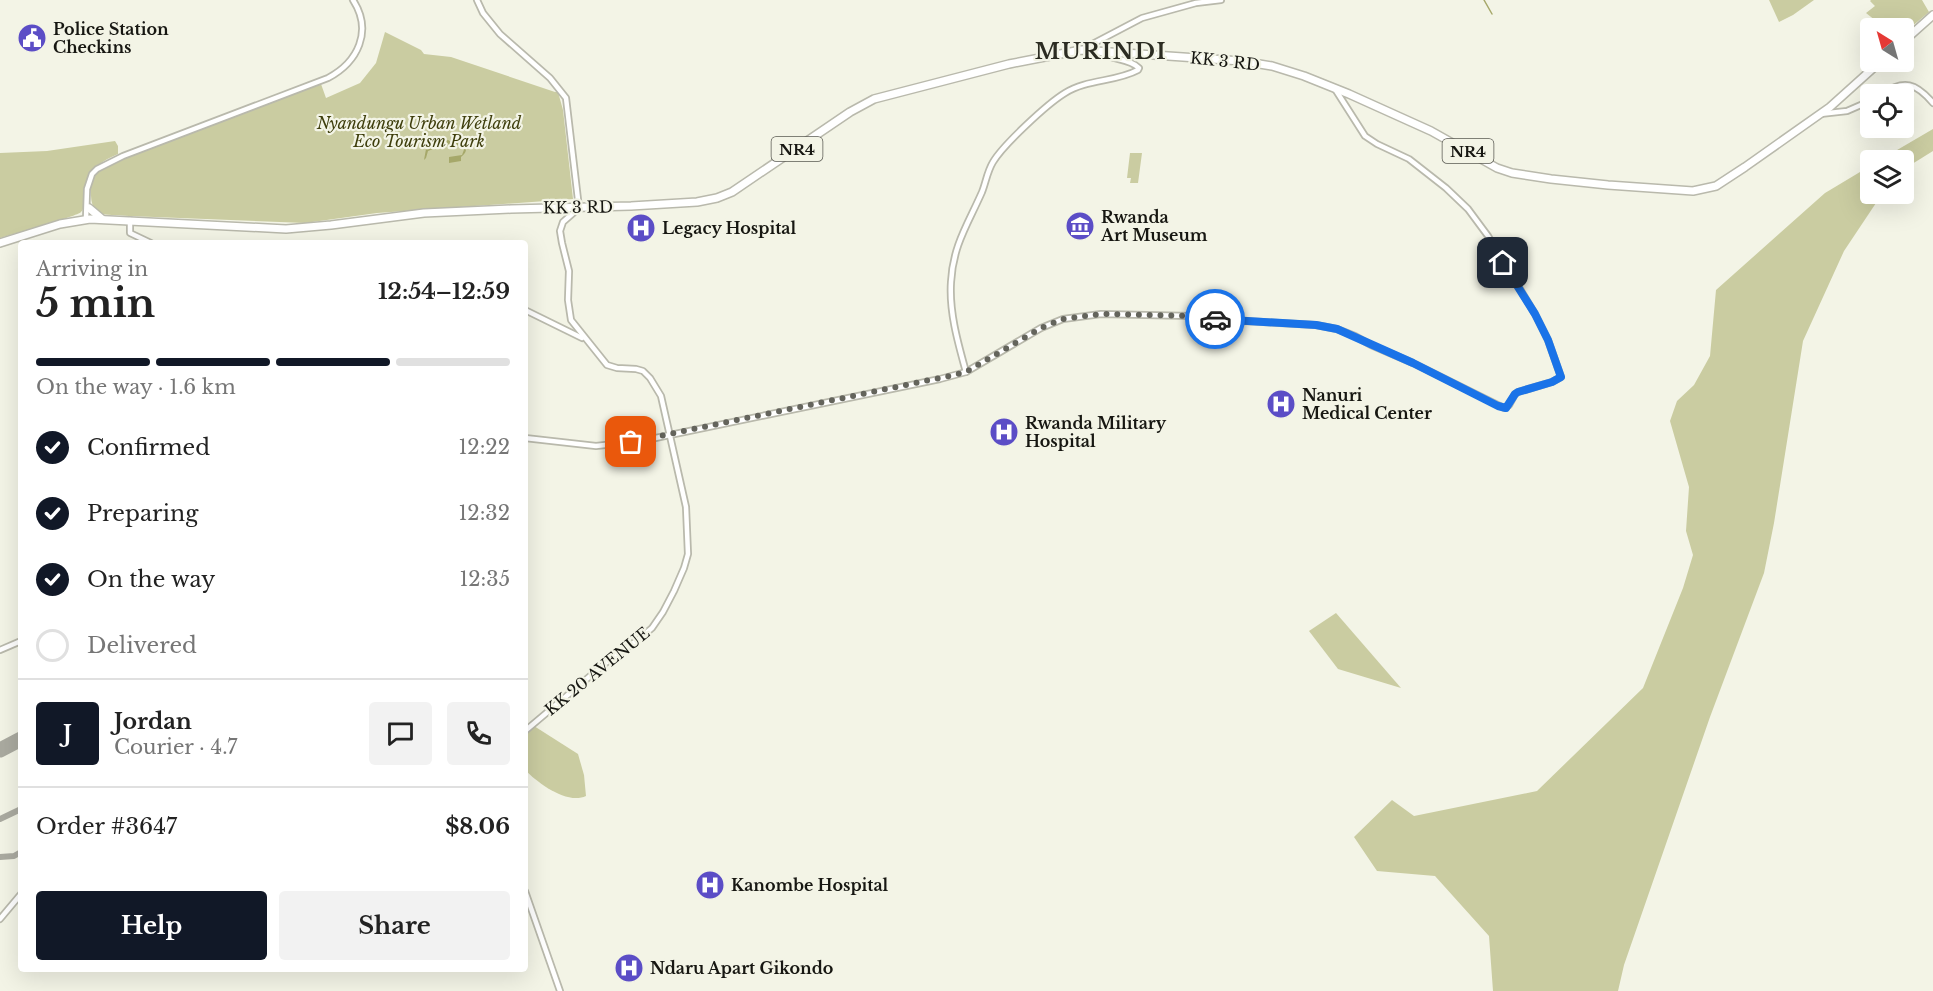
<!DOCTYPE html>
<meta charset="utf-8">
<style>
body{margin:0;font-family:"Libre Baskerville",serif;background:#f2f2f2;color:#222;height:100vh;display:flex;flex-direction:column;font-size:22px;white-space:nowrap}
*{box-sizing:border-box;margin:0}
p{font-size:20px;color:#767676}
.icon{flex:none;width:33px;height:33px;fill:none;stroke:currentColor;stroke-width:2;stroke-linecap:round;stroke-linejoin:round}
.map{position:relative;flex:1;overflow:hidden}
.panel{position:absolute;left:18px;top:240px;width:510px;height:732px;display:flex;flex-direction:column;background:#fff;border-radius:6px;box-shadow:0 6px 24px #0002}
.panel>*{flex:none}
.needle{width:39px;rotate:323deg}
.fabs{position:absolute;left:1860px;top:18px;display:grid;gap:12px}
.fabs a{display:grid;place-items:center;width:54px;height:54px;border-radius:6px;background:#fff;box-shadow:0 6px 24px #0002;font-size:30px}
.pin{position:absolute;display:grid;place-items:center;width:51px;height:51px;color:#fff;margin:-26px;border-radius:12px;box-shadow:0 3px 9px #0006}
.courier{position:absolute;display:grid;place-items:center;width:60px;height:60px;margin:-30px;border:4px solid #1a73e8;border-radius:50%;background:#fff;color:#222;box-shadow:0 2px 8px #0007}
.overview em{font-style:normal;font-weight:700}
.overview div{display:flex;flex-direction:column-reverse}
.overview{display:flex;align-items:center;justify-content:space-between;height:102px;padding:0 18px}
h1{font-size:39px;font-weight:700;line-height:45px}
.bar{display:grid;grid-template-columns:repeat(4,1fr);gap:9px 6px;align-content:center;height:72px;padding:0 18px}
.bar i{height:8px;border-radius:4px;background:#e0e0e0}
.bar .selected{background:#111827}
.bar p{grid-column:span 4}
.line{display:flex;align-items:center;gap:15px;padding:0 18px;border-top:2px solid #e0e0e0}
.line div{flex:1}
.round{display:grid;place-items:center;flex:none;width:63px;height:63px;border-radius:6px;background:#f2f2f2}
ol{padding:0 18px;list-style:none}
li{display:flex;align-items:center;gap:18px;height:66px}
li p{margin-inline-start:auto}
li .icon{padding:6px;border-radius:50%;background:#111827;color:#fff;stroke-width:4}
li:last-child{color:#767676}
li i{width:33px;height:33px;border:3px solid #e0e0e0;border-radius:50%}
.cta{display:flex;gap:12px;margin-top:auto;padding:12px 18px}
.cta a{flex:1;height:69px;border-radius:6px;background:#111827;color:#fff;font-size:24px;font-weight:700;line-height:69px;text-align:center}
.cta a+a{background:#f2f2f2;color:#222}
.map>svg:first-child{display:block}
.green{fill:#cacca1}
.water{fill:#a6a86a}
.lines{fill:none;stroke-linecap:round;stroke-linejoin:round}
.stream{stroke:#a6a86a;stroke-width:1.5}
.taxiway{stroke:#aaaaa0;stroke-width:6}
.runway{stroke:#aaaaa0;stroke-width:15}
.secondary-casing{stroke:#b9b9ac;stroke-width:8}
.highway-casing{stroke:#b9b9ac;stroke-width:10}
.secondary{stroke:#fff;stroke-width:4.5}
.highway{stroke:#fff;stroke-width:7}
.done{stroke:#64645c;stroke-width:6;stroke-dasharray:0 10.8}
.route{stroke:#1a73e8;stroke-width:8}
.labels{text-anchor:middle;dominant-baseline:central;stroke-width:4.5;stroke-linejoin:round;paint-order:stroke}
.shield{fill:#f3f4e6;stroke:#595952;stroke-width:1.5}
.shield-label{font-size:15px;font-weight:bold;fill:#171712}
.poi-label{font-size:16px;font-weight:bold;fill:#171712;stroke:#f3f4e6;text-anchor:start}
.street-label{font-size:16px;fill:#171712;stroke:#f3f4e6}
.park-label{font-size:16px;font-style:italic;fill:#3e3e0c;stroke:#f3f4e6}
.district-label{font-size:22px;font-weight:bold;letter-spacing:1.5px;fill:#2c2c22;stroke:#f3f4e6}
</style>
<div class="map">
<svg width="1933" height="991" viewBox="0 0 1933 991">
<rect width="100%" height="100%" fill="#f3f4e6"/>
<!-- green -->
<g class="green">
<polygon points="1769,0 1814,0 1793,15 1779,22"/>
<polygon points="1871,0 1922,0 1929,12 1904,33 1904,28 1885,28 1866,13 1875,6 1870,1"/>
<path d="M385,32L421,50L424,54L451,57L555,92H558L563,110L573,199L377,213L305,223L129,216C110,214 92,219 91,196C90,186 92,177 99,171C113,158 136,153 154,146C209,124 265,105 321,84L326,98L360,83L376,63Z"/>
<polygon points="1933,129 1933,151 1904,169 1904,160 1880,160"/>
<path d="M115,141L118,146V154C97,163 83,174 84,199C84,203 85,208 81,212C78,216 10,235 0,238V153L47,151Z"/>
<polygon points="1130,153 1142,153 1138,183 1130,183 1131,178 1127,178"/>
<polygon points="1870,166 1870,194 1882,194 1844,251 1803,341 1774,523 1764,573 1710,717 1624,965 1618,991 1493,991 1489,936 1435,876 1377,871 1354,837 1392,800 1414,816 1537,791 1643,688 1683,588 1693,555 1686,531 1689,487 1670,421 1677,401 1694,385 1710,356 1716,290 1825,193"/>
<polygon points="1336,613 1401,688 1338,669 1309,631"/>
<path d="M534,726L578,754L584,775L586,796C567,805 538,783 525,770V733Z"/>
</g>
<!-- water -->
<path class="water" d="M435,138L445,141L448,140L453,143L462,139C466,147 469,151 461,157V161L449,163V157L462,155L465,147L461,143L454,148L445,145L446,148L441,146L428,151L426,158L424,160L426,149Z"/>
<g class="lines">
<!-- stream -->
<polyline class="stream" points="1484,0 1492,14"/>
<!-- taxiway -->
<g class="taxiway">
<polyline points="0,819 21,809"/>
<polyline points="0,857 14,856 21,852"/>
</g>
<!-- runway -->
<polyline class="runway" points="0,750 21,739"/>
<!-- secondary casing -->
<g class="secondary-casing">
<g id="secondary">
<polyline points="477,0 483,13 500,34 550,78 566,98 579,208 563,222 560,231 562,243 569,271 568,300 571,320 607,365 617,368 636,369 643,371 650,378 661,396 686,507 688,554 684,568 674,591 663,612 652,628 639,639 608,661 525,731"/>
<polyline points="1081,50 1142,18 1196,3 1221,0"/>
<path d="M1882,94C1904,79 1916,83 1933,103"/>
<polyline points="1820,114 1847,111 1870,101"/>
<path d="M86,219L87,189L92,174L97,169L123,156L328,78C358,62 373,31 353,0"/>
<polyline points="130,220 130,233 151,243"/>
<polyline points="525,310 582,338"/>
<path d="M966,372C958,343 949,312 951,282C953,245 968,224 982,192C986,182 987,172 993,162C1003,145 1047,104 1065,93C1087,79 1116,82 1138,70L1139,68C1128,57 1110,61 1099,51"/>
<polyline points="525,438 596,446 641,441 940,379 966,372 1041,328 1063,319 1101,314 1191,316 1226,320 1316,325 1337,329 1355,336 1371,345 1413,363 1504,408 1509,405 1515,394 1518,392 1552,382 1561,377 1548,340 1535,314 1488,236 1468,209 1446,188 1409,159 1377,144 1365,136 1335,89"/>
<polyline points="0,650 21,641"/>
<polyline points="525,891 560,991"/>
<polyline points="0,919 21,894"/>
</g>
</g>
<!-- highway casing -->
<g class="highway-casing">
<g id="highway">
<polyline points="1904,41 1933,15"/>
<polyline points="89,208 102,219"/>
<polyline points="0,243 60,224 90,219 286,229 331,225 424,213 511,209 631,206 697,202 717,198 732,192 850,112 874,99 1009,64 1081,50 1241,61 1272,66 1304,76 1349,94 1431,131 1497,168 1512,173 1551,179 1608,185 1693,191 1716,186 1745,167 1830,107 1880,62"/>
</g>
</g>
<!-- secondary -->
<use href="#secondary" class="secondary"/>
<!-- highway -->
<use href="#highway" class="highway"/>
</g>
<g class="lines">
<!-- done -->
<polyline class="done" points="631,442 954,375 966,372 1041,328 1063,319 1101,314 1191,316 1215,319"/>
<!-- route -->
<polyline class="route" points="1215,319 1316,325 1337,329 1413,363 1498,406 1506,408 1515,394 1518,392 1552,382 1561,377 1548,340 1535,314 1503,263"/>
</g>
<!-- icons -->
<defs>
<g id="civic-disc" transform="scale(1.5)"><circle r="9.5" fill="#5b4dc6" stroke="#f3f4e6"/><path d="M-.6-6.5H3V-4.5H.6V-3L4-1V1h2V6H-6V1h2V-1L-.6-3ZM-1.2 2.5V6h2.4V2.5Z" fill="#fff"/></g>
<g id="museum-disc" transform="scale(1.5)"><circle r="9.5" fill="#5b4dc6" stroke="#f3f4e6"/><path d="M0-6L6-3V-2H-6V-3ZM-5-1h2V3h-2ZM-1-1h2V3h-2ZM3-1h2V3H3ZM-6 4H6V6H-6Z" fill="#fff"/></g>
<g id="hospital-disc" transform="scale(1.5)"><circle r="9.5" fill="#5b4dc6" stroke="#f3f4e6"/><path d="M-5-5h3v3.5h4V-5h3V5h-3V1.5h-4V5h-3Z" fill="#fff"/></g>
</defs>
<g fill-rule="evenodd">
<use href="#civic-disc" x="32" y="38"/>
<use href="#museum-disc" x="1080" y="226"/>
<use href="#hospital-disc" x="641" y="228"/>
<use href="#hospital-disc" x="1281" y="404"/>
<use href="#hospital-disc" x="1004" y="432"/>
<use href="#hospital-disc" x="710" y="885"/>
<use href="#hospital-disc" x="629" y="968"/>
</g>
<g class="labels">
<!-- shield labels -->
<g class="shield">
<rect x="771.5" y="137" width="51" height="24" rx="4.5"/>
<rect x="1442.5" y="139" width="51" height="24" rx="4.5"/>
</g>
<g class="shield-label">
<text x="797" y="149">NR4</text>
<text x="1468" y="151">NR4</text>
</g>
<!-- poi labels -->
<g class="poi-label">
<text x="53" y="29">Police Station<tspan x="53" dy="18">Checkins</tspan></text>
<text x="1101" y="217">Rwanda<tspan x="1101" dy="18">Art Museum</tspan></text>
<text x="662" y="228">Legacy Hospital</text>
<text x="1302" y="395">Nanuri<tspan x="1302" dy="18">Medical Center</tspan></text>
<text x="1025" y="423">Rwanda Military<tspan x="1025" dy="18">Hospital</tspan></text>
<text x="731" y="885">Kanombe Hospital</text>
<text x="650" y="968">Ndaru Apart Gikondo</text>
</g>
<!-- street labels -->
<g class="street-label">
<text transform="translate(1225 61) rotate(6)">KK 3 RD</text>
<text transform="translate(578 207) rotate(-1)">KK 3 RD</text>
<text transform="translate(597 671) rotate(-39)">KK 20 AVENUE</text>
</g>
<!-- park labels -->
<g class="park-label">
<text x="419" y="123">Nyandungu Urban Wetland<tspan x="419" dy="18">Eco Tourism Park</tspan></text>
</g>
<!-- district labels -->
<g class="district-label">
<text x="1101" y="51">MURINDI</text>
</g>
</g>
</svg>
<div class="fabs">
<a><svg class="needle" viewBox="-14 -14 28 28"><path d="M0-13l5 13h-10z" fill="#e53935"/><path d="M0 13l5-13h-10z" fill="#767676"/></svg></a>
<a><svg class="icon" aria-label="locate" viewBox="0 0 24 24"><circle cx="12" cy="12" r="6"/><path d="M12 2v4M12 18v4M2 12h4M18 12h4"/></svg></a>
<a><svg class="icon" aria-label="layers" viewBox="0 0 24 24"><path d="M12 4l9 5-9 5-9-5zM3 14l9 5 9-5"/></svg></a>
</div>
<div class="pin" style="left:631px;top:442px;background:#ea580c"><svg class="icon" aria-label="bag" viewBox="0 0 24 24"><path d="M5 8h14l-1 12H6zM9 8a3 3 0 0 1 6 0"/></svg></div>
<div class="pin" style="left:1503px;top:263px;background:#1f2937"><svg class="icon" aria-label="home" viewBox="0 0 24 24"><path d="M3 11l9-7 9 7M6 9v11h12V9"/></svg></div>
<div class="courier" style="left:1215px;top:319px"><svg class="icon" aria-label="car" viewBox="0 0 24 24"><path d="M5 17H2v-5l4-1 3-4h7l3 4 3 1v5h-3M9 17h6M6 11h13"/><circle cx="7" cy="17" r="2"/><circle cx="17" cy="17" r="2"/></svg></div>
<section class="panel">
<div class="overview"><div><h1>5 min</h1><p>Arriving in</p></div><em>12:54–12:59</em></div>
<div class="bar"><i class="selected"></i><i class="selected"></i><i class="selected"></i><i></i><p>On the way · 1.6 km</p></div>
<ol>
<li><svg class="icon" aria-label="check" viewBox="0 0 24 24"><path d="M5 12l5 5 9-10"/></svg>Confirmed<p>12:22</p></li>
<li><svg class="icon" aria-label="check" viewBox="0 0 24 24"><path d="M5 12l5 5 9-10"/></svg>Preparing<p>12:32</p></li>
<li><svg class="icon" aria-label="check" viewBox="0 0 24 24"><path d="M5 12l5 5 9-10"/></svg>On the way<p>12:35</p></li>
<li><i></i>Delivered</li>
</ol>
<div class="line" style="height:108px"><b class="round" style="background:#111827;color:#fff">J</b><div><b>Jordan</b><p>Courier · 4.7</p></div><a class="round"><svg class="icon" aria-label="chat" viewBox="0 0 24 24"><path d="M4 5h16v11H9l-5 4z"/></svg></a><a class="round"><svg class="icon" aria-label="phone" viewBox="0 0 24 24"><path d="M5 4h4l2 5-3 2q2 4 5 5l2-3 5 2v4C11 20 4 13 5 4z"/></svg></a></div>
<div class="line" style="height:78px"><div>Order #3647</div><b>$8.06</b></div>
<div class="cta"><a>Help</a><a>Share</a></div>
</section>
</div>
